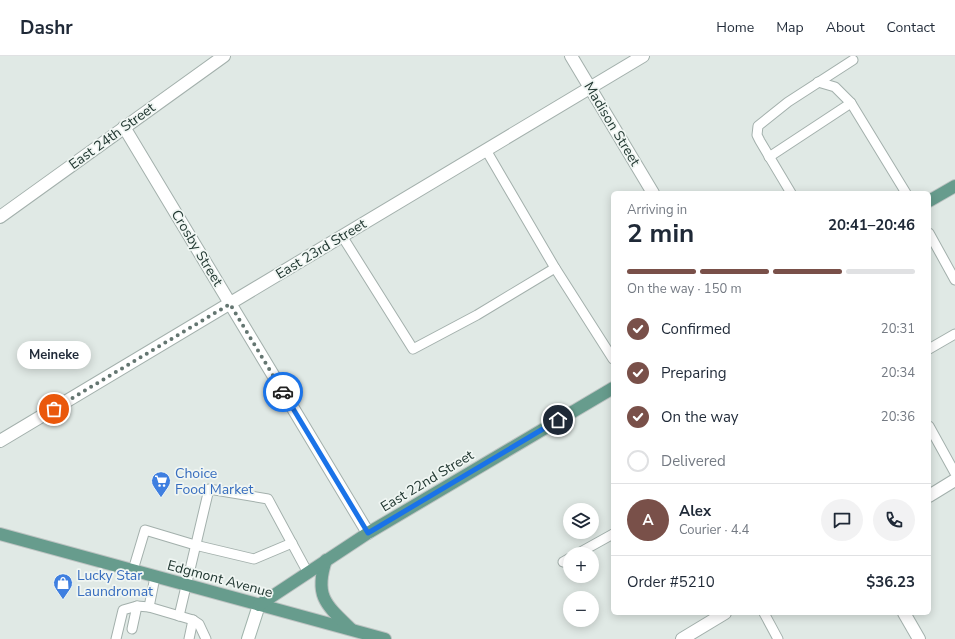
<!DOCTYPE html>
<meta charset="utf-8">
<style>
body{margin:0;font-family:"Nunito Sans",sans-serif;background:#f2f2f3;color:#1f2937;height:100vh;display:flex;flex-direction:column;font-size:15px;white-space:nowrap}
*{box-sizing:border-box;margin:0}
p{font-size:13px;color:#747a83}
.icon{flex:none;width:22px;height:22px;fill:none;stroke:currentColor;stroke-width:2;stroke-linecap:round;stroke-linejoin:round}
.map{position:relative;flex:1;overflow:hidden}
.sheet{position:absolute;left:611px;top:135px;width:320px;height:424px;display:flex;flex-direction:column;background:#fff;border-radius:6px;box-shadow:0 2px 10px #0003}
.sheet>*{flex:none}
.fabs{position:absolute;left:563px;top:447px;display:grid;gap:8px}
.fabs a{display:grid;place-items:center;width:36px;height:36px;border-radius:50%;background:#fff;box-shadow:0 2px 10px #0003;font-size:20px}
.pin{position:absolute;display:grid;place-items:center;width:34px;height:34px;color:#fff;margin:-17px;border:2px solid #fff;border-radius:50%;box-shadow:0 1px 4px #0007}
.courier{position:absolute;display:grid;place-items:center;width:40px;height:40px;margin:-20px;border:3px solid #1a73e8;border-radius:50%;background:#fff;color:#222;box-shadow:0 1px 5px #0007}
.bubble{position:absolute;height:28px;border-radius:14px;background:#fff;box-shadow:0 2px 10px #0003;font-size:13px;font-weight:700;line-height:28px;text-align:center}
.headline em{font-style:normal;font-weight:700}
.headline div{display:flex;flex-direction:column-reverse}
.headline{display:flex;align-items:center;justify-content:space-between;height:68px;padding:0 16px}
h1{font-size:26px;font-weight:700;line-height:30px}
.bar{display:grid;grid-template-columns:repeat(4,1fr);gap:6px 4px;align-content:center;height:48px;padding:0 16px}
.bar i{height:5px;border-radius:3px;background:#e0e1e3}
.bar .current{background:#795049}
.bar p{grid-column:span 4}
.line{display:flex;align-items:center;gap:10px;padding:0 16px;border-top:1px solid #e0e1e3}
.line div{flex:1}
.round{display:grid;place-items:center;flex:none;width:42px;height:42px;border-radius:21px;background:#f2f2f3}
ol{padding:0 16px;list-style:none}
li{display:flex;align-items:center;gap:12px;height:44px}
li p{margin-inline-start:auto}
li .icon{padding:4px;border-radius:50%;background:#795049;color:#fff;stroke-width:4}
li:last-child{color:#747a83}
li i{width:22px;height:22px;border:2px solid #e0e1e3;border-radius:50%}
header{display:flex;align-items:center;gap:24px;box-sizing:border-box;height:56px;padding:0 20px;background:#fff;border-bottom:1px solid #e0e1e3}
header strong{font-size:19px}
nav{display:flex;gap:22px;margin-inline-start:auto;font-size:14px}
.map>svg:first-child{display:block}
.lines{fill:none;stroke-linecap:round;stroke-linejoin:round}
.lane-casing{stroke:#a3b0ac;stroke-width:11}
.street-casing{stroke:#a3b0ac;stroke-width:14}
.secondary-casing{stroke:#a0b4ac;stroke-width:14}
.primary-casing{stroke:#bdc3c2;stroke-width:14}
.lane{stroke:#fff;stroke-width:9}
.street{stroke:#fff;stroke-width:12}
.secondary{stroke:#fff;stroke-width:12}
.primary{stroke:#679c8d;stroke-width:12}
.done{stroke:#647671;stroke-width:4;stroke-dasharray:0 7.2}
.route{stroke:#1a73e8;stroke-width:5}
.labels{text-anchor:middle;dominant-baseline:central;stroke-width:3.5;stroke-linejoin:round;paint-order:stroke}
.street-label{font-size:14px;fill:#223832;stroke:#f0f6f3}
.shop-label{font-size:14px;fill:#366cbe;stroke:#f0f6f3;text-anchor:start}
</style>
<header>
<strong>Dashr</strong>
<nav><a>Home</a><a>Map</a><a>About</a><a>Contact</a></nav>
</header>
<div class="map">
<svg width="955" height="583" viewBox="0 0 955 583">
<rect width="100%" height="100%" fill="#e0e9e5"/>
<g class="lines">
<!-- lane casing -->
<g class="lane-casing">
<g id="lane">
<polyline points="818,26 835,31 851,47 906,137"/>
<polyline points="486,94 555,212 613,303"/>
<polyline points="769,101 851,47"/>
<polyline points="791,137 760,85 757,79 758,70 788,46 853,4"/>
<polyline points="929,177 955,224"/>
<polyline points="342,180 413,293 477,259 555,212"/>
<polyline points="929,293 955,278"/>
<polyline points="929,370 955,417"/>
<polyline points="577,498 613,478"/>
<polyline points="563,506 570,502"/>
<polyline points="133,514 145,474 195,489 254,503 292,487"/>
<polyline points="155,521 149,551 193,564 199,568 206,583"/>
<polyline points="764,557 778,583"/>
<polyline points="179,560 209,433 268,443 308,517"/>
<polyline points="132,573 137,550"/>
<polyline points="116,583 123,554 137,550 149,551"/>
<polyline points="189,583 193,564"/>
</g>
</g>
<!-- street casing -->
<g class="street-casing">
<g id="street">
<polyline points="571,0 653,137"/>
<polyline points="124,71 368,477"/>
<polyline points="0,161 224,0"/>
<polyline points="0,385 643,0"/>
<polyline points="929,440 955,424"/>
<polyline points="904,557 919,583"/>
<polyline points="682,583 725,557"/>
</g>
</g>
<!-- secondary casing -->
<g class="secondary-casing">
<polyline id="secondary" points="248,583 259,549"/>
</g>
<!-- primary casing -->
<g class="primary-casing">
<g id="primary">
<polyline points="929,145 955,130"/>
<polyline points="0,478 385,583"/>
<path d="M326,504C314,540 326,549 351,573"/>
<polyline points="259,549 368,477 613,332"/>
</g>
</g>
<!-- lane -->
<use href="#lane" class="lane"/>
<!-- street -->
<use href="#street" class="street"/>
<!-- secondary -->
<use href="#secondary" class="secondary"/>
<!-- primary -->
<use href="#primary" class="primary"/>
</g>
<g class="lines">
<!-- done -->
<polyline class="done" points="54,353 230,248 283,336"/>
<!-- route -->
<polyline class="route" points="283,336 368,477 558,364"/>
</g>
<!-- icons -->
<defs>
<g id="supermarket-pin" transform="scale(1)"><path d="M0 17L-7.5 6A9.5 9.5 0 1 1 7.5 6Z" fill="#3f7fe0" stroke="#f0f6f3"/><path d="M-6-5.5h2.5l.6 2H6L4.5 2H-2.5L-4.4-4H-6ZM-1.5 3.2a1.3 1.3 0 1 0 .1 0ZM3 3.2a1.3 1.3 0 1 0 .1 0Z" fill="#fff"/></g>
<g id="shop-pin" transform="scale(1)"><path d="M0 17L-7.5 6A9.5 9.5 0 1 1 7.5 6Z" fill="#3f7fe0" stroke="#f0f6f3"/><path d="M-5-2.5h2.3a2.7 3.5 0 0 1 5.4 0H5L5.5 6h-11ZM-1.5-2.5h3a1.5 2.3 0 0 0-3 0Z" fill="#fff"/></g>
</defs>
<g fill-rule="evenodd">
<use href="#supermarket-pin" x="161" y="425"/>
<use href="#shop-pin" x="63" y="527"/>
</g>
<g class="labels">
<!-- street labels -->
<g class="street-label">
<text transform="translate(612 68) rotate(59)">Madison Street</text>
<text transform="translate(112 80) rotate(-36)">East 24th Street</text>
<text transform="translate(197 192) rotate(59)">Crosby Street</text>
<text transform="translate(321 193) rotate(-31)">East 23rd Street</text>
<text transform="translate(427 425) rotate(-31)">East 22nd Street</text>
<text transform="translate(220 523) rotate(15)">Edgmont Avenue</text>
</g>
<!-- shop labels -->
<g class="shop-label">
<text x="175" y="417">Choice<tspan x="175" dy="16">Food Market</tspan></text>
<text x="77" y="519">Lucky Star<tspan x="77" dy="16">Laundromat</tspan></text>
</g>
</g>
</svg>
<div class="fabs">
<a><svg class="icon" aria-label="layers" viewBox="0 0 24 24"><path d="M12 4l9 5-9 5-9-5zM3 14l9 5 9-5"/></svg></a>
<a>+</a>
<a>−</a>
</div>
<div class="pin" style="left:54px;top:353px;background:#ea580c"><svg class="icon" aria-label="bag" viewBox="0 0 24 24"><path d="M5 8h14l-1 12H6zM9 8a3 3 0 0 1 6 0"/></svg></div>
<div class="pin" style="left:558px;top:364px;background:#1f2937"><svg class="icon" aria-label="home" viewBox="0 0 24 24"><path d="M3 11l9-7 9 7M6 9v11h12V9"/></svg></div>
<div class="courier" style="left:283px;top:336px"><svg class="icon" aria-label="car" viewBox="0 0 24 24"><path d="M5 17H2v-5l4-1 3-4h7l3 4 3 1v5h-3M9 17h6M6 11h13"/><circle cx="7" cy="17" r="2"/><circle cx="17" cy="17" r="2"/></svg></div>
<div class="bubble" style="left:17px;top:285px;width:74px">Meineke</div>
<section class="sheet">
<div class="headline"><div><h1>2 min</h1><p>Arriving in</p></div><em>20:41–20:46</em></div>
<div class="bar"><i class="current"></i><i class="current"></i><i class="current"></i><i></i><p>On the way · 150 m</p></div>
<ol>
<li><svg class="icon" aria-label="check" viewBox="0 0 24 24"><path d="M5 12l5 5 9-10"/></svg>Confirmed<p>20:31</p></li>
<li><svg class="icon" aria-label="check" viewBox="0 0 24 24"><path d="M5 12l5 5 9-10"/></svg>Preparing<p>20:34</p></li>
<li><svg class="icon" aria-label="check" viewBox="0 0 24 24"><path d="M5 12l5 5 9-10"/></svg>On the way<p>20:36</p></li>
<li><i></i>Delivered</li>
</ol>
<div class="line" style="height:72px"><b class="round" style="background:#795049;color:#fff">A</b><div><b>Alex</b><p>Courier · 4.4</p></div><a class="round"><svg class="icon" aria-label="chat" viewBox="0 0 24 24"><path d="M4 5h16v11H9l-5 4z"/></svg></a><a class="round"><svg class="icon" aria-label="phone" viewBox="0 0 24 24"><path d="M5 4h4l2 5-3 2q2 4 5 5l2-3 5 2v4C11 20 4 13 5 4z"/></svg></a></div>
<div class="line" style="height:52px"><div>Order #5210</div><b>$36.23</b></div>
</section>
</div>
